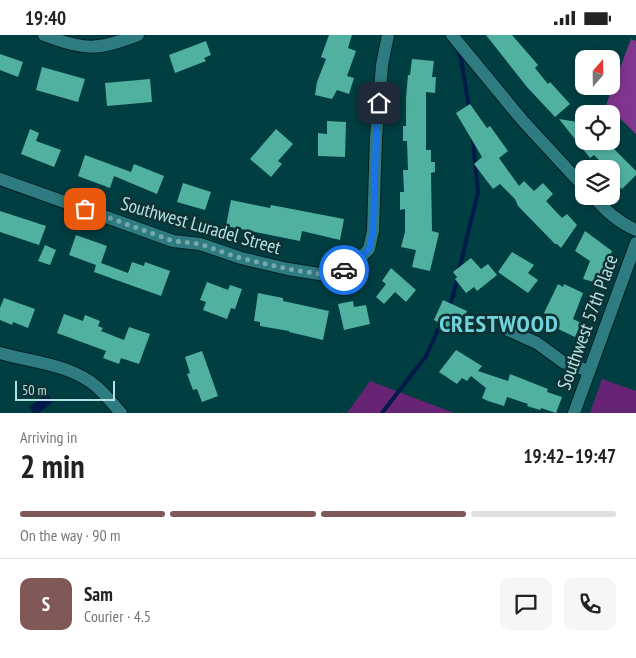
<!DOCTYPE html>
<meta charset="utf-8">
<style>
body{margin:0;font-family:"PT Sans Narrow",sans-serif;background:#f6f6f6;color:#222;height:100vh;display:flex;flex-direction:column;font-size:19px;white-space:nowrap}
*{box-sizing:border-box;margin:0}
p{font-size:16px;color:#767676}
.icon{flex:none;width:28px;height:28px;fill:none;stroke:currentColor;stroke-width:2;stroke-linecap:round;stroke-linejoin:round}
.map{position:relative;height:378px;overflow:hidden}
.panel{display:flex;flex-direction:column;background:#fff;flex:1}
.panel>*{flex:none}
.needle{width:32px;rotate:20deg}
.buttons{position:absolute;left:575px;top:15px;display:grid;gap:10px}
.buttons a{display:grid;place-items:center;width:45px;height:45px;border-radius:10px;background:#fff;box-shadow:0 2px 8px #0003;font-size:25px}
.scale{position:absolute;left:15px;bottom:12px;width:100px;box-sizing:border-box;padding-left:5px;border:2px solid #b4e1e4;border-top:0;font-size:14px;line-height:18px;white-space:nowrap;color:#b4e1e4;-webkit-text-stroke:4px #103133;paint-order:stroke}
.pin{position:absolute;display:grid;place-items:center;width:42px;height:42px;color:#fff;margin:-21px;border-radius:10px;box-shadow:0 2px 8px #0006}
.courier{position:absolute;display:grid;place-items:center;width:50px;height:50px;margin:-25px;border:4px solid #1a73e8;border-radius:50%;background:#fff;color:#222;box-shadow:0 1px 6px #0007}
.overview em{font-style:normal;font-weight:800}
.overview div{display:flex;flex-direction:column-reverse}
.overview{display:flex;align-items:center;justify-content:space-between;height:85px;padding:0 20px}
h1{font-size:32px;font-weight:800;line-height:38px}
.bar{display:grid;grid-template-columns:repeat(4,1fr);gap:8px 5px;align-content:center;height:60px;padding:0 20px}
.bar i{height:6px;border-radius:4px;background:#e0e0e0}
.bar .on{background:#815858}
.bar p{grid-column:span 4}
.line{display:flex;align-items:center;gap:12px;padding:0 20px;border-top:1px solid #e0e0e0}
.line div{flex:1}
.round{display:grid;place-items:center;flex:none;width:52px;height:52px;border-radius:10px;background:#f6f6f6}
.status{display:flex;justify-content:space-between;align-items:center;height:35px;padding:0 25px;background:#fff;direction:ltr}
.status svg{height:14px;fill:currentColor}
.map>svg:first-child{display:block}
.green{fill:#672474}
.forest{fill:#80368e}
.water{fill:#021a48}
.lines{fill:none;stroke-linecap:round;stroke-linejoin:round}
.stream{stroke:#021a48;stroke-width:4}
.building{fill:#51b1a1}
.minor-casing{stroke:#012224;stroke-width:14}
.minor{stroke:#2e7c81;stroke-width:12}
.done{stroke:#75a8ab;stroke-width:5;stroke-dasharray:0 9}
.route{stroke:#1a73e8;stroke-width:6}
.labels{text-anchor:middle;dominant-baseline:central;stroke-width:5;stroke-linejoin:round;paint-order:stroke}
.street-label{font-size:19px;fill:#b4e1e4;stroke:#103133}
.district-label{font-size:24px;font-weight:bold;letter-spacing:1px;fill:#6fd4da;stroke:#103133}
</style>
<div class="status"><b>19:40</b><svg viewBox="0 0 49 12"><path d="M0 12V9h3v3zM5 12V6h3v6zM10 12V3h3v9zM15 12V0h3v12zM26 1h20v11H26zM47 4h2v5h-2z"/></svg></div>
<div class="map">
<svg width="636" height="378" viewBox="0 0 636 378">
<rect width="100%" height="100%" fill="#003e41"/>
<!-- green -->
<g class="green">
<polygon points="602,344 636,356 636,378 590,378"/>
<polygon points="370,346 454,378 347,378"/>
</g>
<!-- forest -->
<polygon class="forest" points="631,4 636,6 636,99 606,70"/>
<!-- water -->
<polygon class="water" points="47,358 53,367 39,378 33,378 29,372"/>
<g class="lines">
<!-- stream -->
<g class="stream">
<polyline points="457,14 461,24 469,73"/>
<polyline points="459,235 478,157 473,105"/>
<polyline points="449,271 453,261 458,242"/>
<polyline points="382,378 426,321 443,284"/>
</g>
</g>
<!-- building -->
<g class="building">
<polygon points="329,0 352,0 348,13 356,16 347,41 354,43 349,59 337,55 332,64 315,60 317,47 326,24 321,22"/>
<polygon points="486,0 512,0 538,30 535,33 548,49 550,47 570,69 555,82 527,52"/>
<polygon points="206,6 211,20 204,23 206,26 175,38 169,20"/>
<polygon points="0,19 23,27 18,42 0,35"/>
<polygon points="412,24 434,26 432,42 436,42 435,58 426,57 426,115 431,115 431,127 435,127 435,137 431,138 432,196 439,198 430,236 412,232 416,215 401,212 405,197 405,174 400,175 400,157 404,157 403,135 408,135 407,106 403,106 403,91 406,91 406,63 408,40 410,40"/>
<polygon points="42,32 85,44 78,67 36,55"/>
<polygon points="150,44 152,67 107,71 105,48"/>
<polygon points="470,69 487,93 490,91 508,116 499,123 519,151 524,146 534,156 543,148 553,159 546,166 562,183 567,179 577,190 561,213 557,209 555,209 518,171 515,164 500,149 493,154 474,129 482,122 456,78"/>
<polygon points="559,84 584,88 584,109 586,106 606,106 636,136 636,140 622,154 611,143 611,134 608,134 594,120 590,123"/>
<polygon points="327,86 346,87 345,122 318,121 318,98 327,99"/>
<polygon points="30,94 39,98 36,106 61,115 54,132 21,119"/>
<polygon points="276,94 293,109 278,126 282,129 271,142 250,124"/>
<polygon points="85,120 131,137 134,129 164,141 157,159 114,141 110,153 78,141"/>
<polygon points="183,148 211,157 205,175 177,167"/>
<polygon points="231,165 270,173 271,170 344,184 340,205 302,196 300,206 226,191"/>
<polygon points="0,176 46,191 39,210 0,197"/>
<polygon points="585,196 612,216 601,249 583,244 590,226 575,216"/>
<polygon points="76,200 107,211 101,228 128,238 132,227 144,231 145,227 170,236 161,261 94,237 96,230 69,220"/>
<polygon points="45,210 56,215 50,230 38,226"/>
<polygon points="512,217 534,230 528,238 538,245 528,258 498,237"/>
<polygon points="471,223 481,234 488,229 497,240 477,256 474,252 466,258 455,244 457,242 453,237"/>
<polygon points="391,233 416,255 406,267 395,257 384,269 376,262 386,249 382,246"/>
<polygon points="207,247 228,255 230,250 242,254 235,274 231,273 227,284 203,275 206,267 200,265"/>
<polygon points="558,249 563,252 564,249 583,258 573,284 581,288 575,302 554,292 557,285 544,278"/>
<polygon points="258,258 283,263 283,266 329,276 323,305 289,297 289,296 260,291 260,287 254,286"/>
<polygon points="4,263 35,274 28,293 13,287 12,290 0,285 0,273"/>
<polygon points="443,265 467,276 457,298 434,285"/>
<polygon points="353,266 354,272 366,270 370,289 344,295 338,269"/>
<polygon points="64,279 83,286 85,280 100,286 98,291 103,293 101,296 124,305 129,292 150,299 139,329 121,323 119,329 103,323 106,316 57,298"/>
<polygon points="456,315 482,331 478,336 508,346 510,339 548,354 547,357 562,362 556,378 541,373 540,375 527,371 528,369 507,362 504,371 488,366 482,363 486,353 471,341 467,346 462,343 457,349 439,337"/>
<polygon points="202,316 218,361 202,367 197,354 193,355 187,339 190,338 185,322"/>
</g>
<g class="lines">
<!-- minor casing -->
<g class="minor-casing">
<g id="minor">
<path d="M44,0C85,16 97,15 138,0"/>
<polyline points="452,0 523,86 584,152"/>
<polyline points="0,144 173,206 200,209 241,223 288,234 326,240 337,239 355,228 369,214 373,196 376,102 382,30 388,0"/>
<path d="M593,161C606,176 618,187 636,195"/>
<polyline points="508,295 537,308 563,327 589,336"/>
<path d="M0,318C31,327 71,329 97,352C105,359 113,369 121,378"/>
<polyline points="574,378 636,208"/>
</g>
</g>
<!-- minor -->
<use href="#minor" class="minor"/>
</g>
<g class="lines">
<!-- done -->
<polyline class="done" points="85,174 173,206 200,209 240,223 288,234 326,240 338,239 344,235"/>
<!-- route -->
<polyline class="route" points="344,235 355,228 369,214 373,196 376,102 379,68"/>
</g>
<g class="labels">
<!-- street labels -->
<g class="street-label">
<text transform="translate(201 190) rotate(16)">Southwest Luradel Street</text>
<text transform="translate(587 287) rotate(-70)">Southwest 57th Place</text>
</g>
<!-- district labels -->
<g class="district-label">
<text x="499" y="288">CRESTWOOD</text>
</g>
</g>
</svg>
<div class="buttons">
<a><svg class="needle" viewBox="-14 -14 28 28"><path d="M0-13l5 13h-10z" fill="#e53935"/><path d="M0 13l5-13h-10z" fill="#767676"/></svg></a>
<a><svg class="icon" aria-label="locate" viewBox="0 0 24 24"><circle cx="12" cy="12" r="6"/><path d="M12 2v4M12 18v4M2 12h4M18 12h4"/></svg></a>
<a><svg class="icon" aria-label="layers" viewBox="0 0 24 24"><path d="M12 4l9 5-9 5-9-5zM3 14l9 5 9-5"/></svg></a>
</div>
<div class="scale">50 m</div>
<div class="pin" style="left:85px;top:174px;background:#ea580c"><svg class="icon" aria-label="bag" viewBox="0 0 24 24"><path d="M5 8h14l-1 12H6zM9 8a3 3 0 0 1 6 0"/></svg></div>
<div class="pin" style="left:379px;top:68px;background:#1f2937"><svg class="icon" aria-label="home" viewBox="0 0 24 24"><path d="M3 11l9-7 9 7M6 9v11h12V9"/></svg></div>
<div class="courier" style="left:344px;top:235px"><svg class="icon" aria-label="car" viewBox="0 0 24 24"><path d="M5 17H2v-5l4-1 3-4h7l3 4 3 1v5h-3M9 17h6M6 11h13"/><circle cx="7" cy="17" r="2"/><circle cx="17" cy="17" r="2"/></svg></div>
</div>
<section class="panel">
<div class="overview"><div><h1>2 min</h1><p>Arriving in</p></div><em>19:42–19:47</em></div>
<div class="bar"><i class="on"></i><i class="on"></i><i class="on"></i><i></i><p>On the way · 90 m</p></div>
<div class="line" style="height:90px"><b class="round" style="background:#815858;color:#fff">S</b><div><b>Sam</b><p>Courier · 4.5</p></div><a class="round"><svg class="icon" aria-label="chat" viewBox="0 0 24 24"><path d="M4 5h16v11H9l-5 4z"/></svg></a><a class="round"><svg class="icon" aria-label="phone" viewBox="0 0 24 24"><path d="M5 4h4l2 5-3 2q2 4 5 5l2-3 5 2v4C11 20 4 13 5 4z"/></svg></a></div>
</section>
